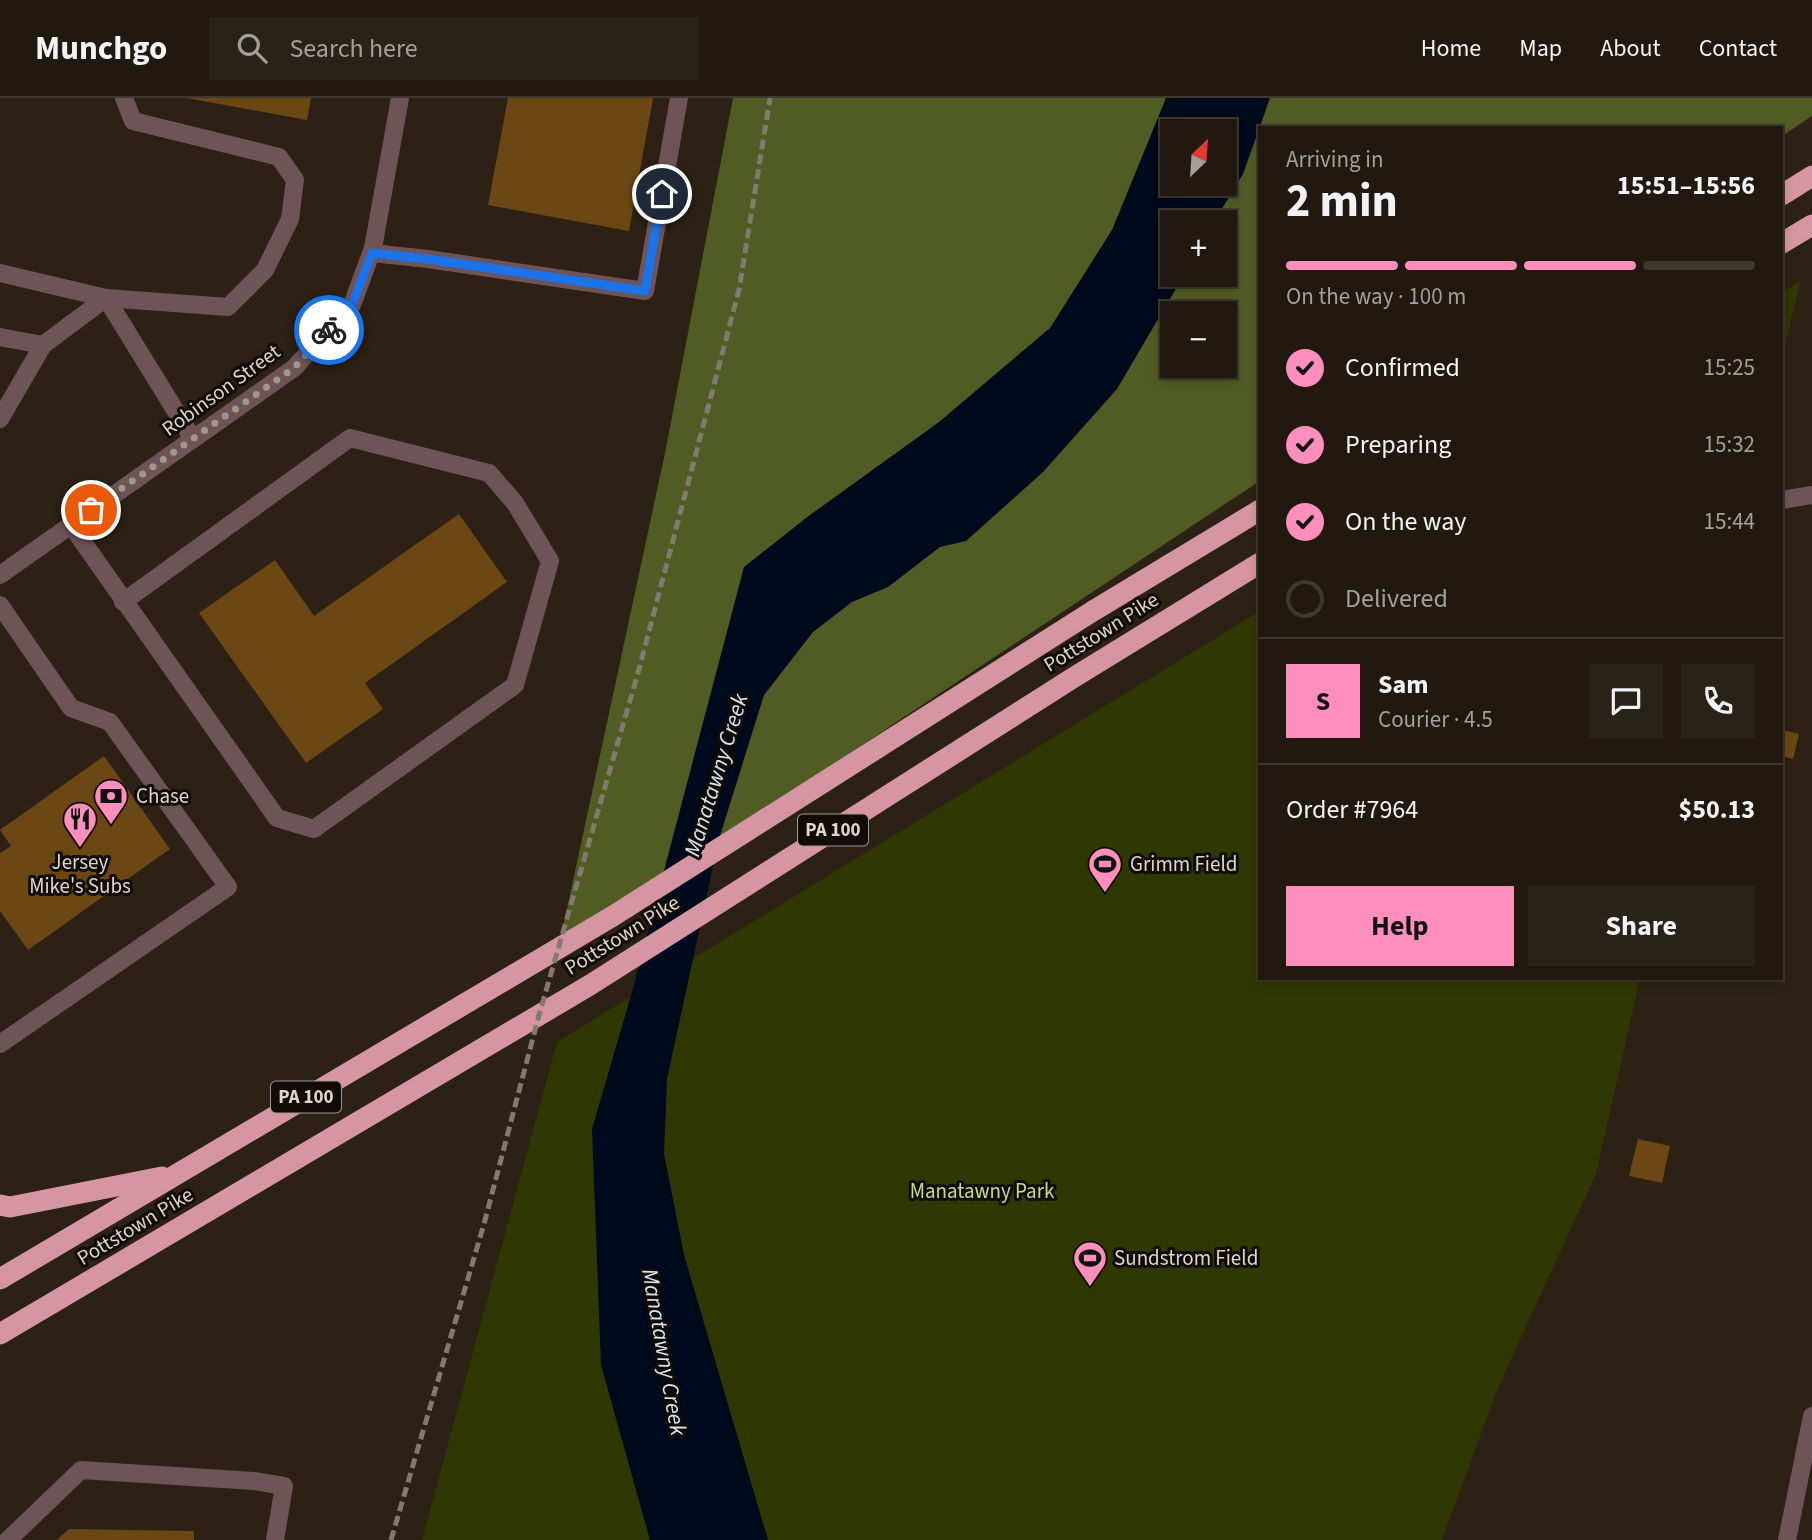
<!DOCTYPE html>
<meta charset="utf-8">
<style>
body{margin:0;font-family:"Source Sans 3",sans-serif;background:#292218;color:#f1f3f6;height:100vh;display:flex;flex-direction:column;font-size:26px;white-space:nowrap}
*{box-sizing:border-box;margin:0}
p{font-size:23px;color:#a2a09e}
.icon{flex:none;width:38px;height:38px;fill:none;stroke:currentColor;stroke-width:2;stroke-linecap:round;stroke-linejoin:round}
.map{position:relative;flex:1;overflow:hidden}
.side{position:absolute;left:1258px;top:28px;width:525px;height:854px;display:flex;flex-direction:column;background:#21190f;border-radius:0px;box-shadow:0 4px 10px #0003,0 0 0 2px #3e382f}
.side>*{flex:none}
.needle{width:46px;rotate:25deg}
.fabs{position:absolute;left:1160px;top:21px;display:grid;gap:14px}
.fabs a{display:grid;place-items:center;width:77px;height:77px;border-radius:0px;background:#21190f;box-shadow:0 4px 10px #0003,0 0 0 2px #3e382f;font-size:35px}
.pin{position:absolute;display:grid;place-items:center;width:60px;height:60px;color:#fff;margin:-30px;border:4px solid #fff;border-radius:50%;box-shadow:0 2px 7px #0007}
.courier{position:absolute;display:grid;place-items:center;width:70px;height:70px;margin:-35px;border:5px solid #1a73e8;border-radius:50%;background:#fff;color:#222;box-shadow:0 2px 9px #0007}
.summary em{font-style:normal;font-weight:700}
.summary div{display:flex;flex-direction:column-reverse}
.summary{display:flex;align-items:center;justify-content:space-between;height:119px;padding:0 28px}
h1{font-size:46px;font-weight:700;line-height:52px}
.bar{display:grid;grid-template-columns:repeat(4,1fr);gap:10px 7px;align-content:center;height:84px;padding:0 28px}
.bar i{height:9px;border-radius:5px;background:#3e382f}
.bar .active{background:#fe8ebb}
.bar p{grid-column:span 4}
.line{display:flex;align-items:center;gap:18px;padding:0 28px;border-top:2px solid #3e382f}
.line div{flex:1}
.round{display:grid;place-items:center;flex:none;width:74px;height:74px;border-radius:0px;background:#292218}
ol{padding:0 28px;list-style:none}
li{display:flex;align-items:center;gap:21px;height:77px}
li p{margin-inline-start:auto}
li .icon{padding:7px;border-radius:50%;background:#fe8ebb;color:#111;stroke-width:4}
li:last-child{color:#a2a09e}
li i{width:38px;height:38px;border:4px solid #3e382f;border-radius:50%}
.cta{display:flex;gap:14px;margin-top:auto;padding:14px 28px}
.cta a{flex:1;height:80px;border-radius:0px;background:#fe8ebb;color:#111;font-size:28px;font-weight:700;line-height:80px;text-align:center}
.cta a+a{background:#292218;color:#f1f3f6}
header{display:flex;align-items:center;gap:42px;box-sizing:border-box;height:98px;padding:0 35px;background:#21190f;border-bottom:2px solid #3e382f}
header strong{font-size:33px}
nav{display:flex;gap:38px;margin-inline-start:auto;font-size:24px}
.search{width:490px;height:63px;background:#292218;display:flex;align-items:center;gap:18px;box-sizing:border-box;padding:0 24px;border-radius:0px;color:#a2a09e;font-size:26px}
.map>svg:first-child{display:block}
.green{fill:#2f3803}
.forest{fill:#505c24;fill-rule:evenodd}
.water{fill:#000a1d;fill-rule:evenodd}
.building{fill:#6b4714}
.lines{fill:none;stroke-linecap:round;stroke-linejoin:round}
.minor{stroke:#6e5459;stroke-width:18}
.highway{stroke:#d695a3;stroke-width:21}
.rail{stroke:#83796f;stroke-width:5;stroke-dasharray:10 5;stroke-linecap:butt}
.done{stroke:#a0978d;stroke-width:7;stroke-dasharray:0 12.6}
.route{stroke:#1a73e8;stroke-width:9}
.labels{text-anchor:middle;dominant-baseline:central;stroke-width:6;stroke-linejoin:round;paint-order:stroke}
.shield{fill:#110c07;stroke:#a09992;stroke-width:2}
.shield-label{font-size:19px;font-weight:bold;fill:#ded6ce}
.street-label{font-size:21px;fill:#ded6ce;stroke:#110c07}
.poi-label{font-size:21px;fill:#ded6ce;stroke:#110c07;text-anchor:start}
.park-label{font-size:21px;fill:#c6db86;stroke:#110c07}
.water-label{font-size:23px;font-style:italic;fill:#d9e5f2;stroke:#110c07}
</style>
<header>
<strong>Munchgo</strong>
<div class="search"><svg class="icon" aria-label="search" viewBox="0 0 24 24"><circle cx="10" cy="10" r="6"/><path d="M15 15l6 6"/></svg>Search here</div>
<nav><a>Home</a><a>Map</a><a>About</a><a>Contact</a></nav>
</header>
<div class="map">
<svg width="1812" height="1442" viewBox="0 0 1812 1442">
<rect width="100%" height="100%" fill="#2c2114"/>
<!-- green -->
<g class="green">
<polygon points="1800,183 1782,264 1782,195"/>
<polygon points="1260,513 1260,880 1640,880 1596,1076 1497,1292 1442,1442 422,1442 557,944"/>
</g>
<!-- forest -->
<path class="forest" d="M733,0H1812V18L1782,38V30H1260V383L559,848L665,355ZM1172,33H1225V86H1172ZM1172,124H1225V177H1172ZM1172,215H1225V268H1172Z"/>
<!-- water -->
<path class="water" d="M1166,0H1270L1243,76L1214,124H1172V177H1184L1117,291L1043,374L966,443L940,449L888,489L852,504L813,534L764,597L719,741L667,981L664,1056L684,1157L768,1442H650L601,1267L592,1031L632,894L744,469L810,417L939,324L1050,230L1112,132ZM1172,33H1225V86H1172Z"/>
<!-- building -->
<g class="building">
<polygon points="187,0 311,0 307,22"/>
<polygon points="508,0 653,0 629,133 488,107"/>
<polygon points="459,416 507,484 365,585 383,611 306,665 199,515 275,462 314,518"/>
<polygon points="1782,632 1799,636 1793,661 1782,658"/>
<polygon points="104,658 170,751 28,852 0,813 0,755 11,748 0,732"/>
<polygon points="1638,1041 1670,1048 1662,1085 1629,1078"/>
<polygon points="69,1431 194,1433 194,1442 57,1442"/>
</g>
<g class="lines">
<!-- minor -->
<g class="minor">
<polyline points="372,155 428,161 645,193 679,0"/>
<polyline points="0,175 106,200 193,341"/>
<polyline points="0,239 43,247"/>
<polyline points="0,321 43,247 106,200 228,209 265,172 290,121 295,82 279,59 133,23 124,0"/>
<polyline points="1782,402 1812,397"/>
<polyline points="71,427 277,720 314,731 515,587 550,463 515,405 489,375 350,340 123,504"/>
<polyline points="0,477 294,270 352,207 373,150 400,0"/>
<polyline points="0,507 71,610 110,624 228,789 0,946"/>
<polyline points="8,1442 81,1372 254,1383 284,1388 275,1442"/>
<polyline points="1787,1442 1812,1318"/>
</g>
<!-- highway -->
<g class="highway">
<polyline points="1782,97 1812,78"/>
<polyline points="1782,145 1812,127"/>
<polyline points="0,1107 10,1109 162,1079"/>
<polyline points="0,1181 613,818 1093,513 1260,412"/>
<polyline points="0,1236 590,887 1076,578 1260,465"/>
</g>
<!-- rail -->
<polyline class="rail" points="391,1442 484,1126 539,917 638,575 739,192 770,0"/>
</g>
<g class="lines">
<!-- done -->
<polyline class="done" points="91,412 294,270 329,232"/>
<!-- route -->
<polyline class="route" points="329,232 352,207 372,155 428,161 645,193 662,96"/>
</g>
<!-- icons -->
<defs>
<g id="bank-pin" transform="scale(1.75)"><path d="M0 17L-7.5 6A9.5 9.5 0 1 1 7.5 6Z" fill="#fe8ebb" stroke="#110c07"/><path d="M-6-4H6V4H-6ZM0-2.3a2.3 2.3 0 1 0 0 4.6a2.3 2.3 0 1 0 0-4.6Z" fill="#111"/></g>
<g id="restaurant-pin" transform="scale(1.75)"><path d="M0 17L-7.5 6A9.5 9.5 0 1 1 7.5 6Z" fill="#fe8ebb" stroke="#110c07"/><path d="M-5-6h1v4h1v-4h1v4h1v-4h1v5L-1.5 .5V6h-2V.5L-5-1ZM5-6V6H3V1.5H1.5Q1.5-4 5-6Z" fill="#111"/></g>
<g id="stadium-pin" transform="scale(1.75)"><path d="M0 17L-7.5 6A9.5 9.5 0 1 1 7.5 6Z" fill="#fe8ebb" stroke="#110c07"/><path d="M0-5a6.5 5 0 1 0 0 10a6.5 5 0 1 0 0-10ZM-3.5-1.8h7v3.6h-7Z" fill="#111"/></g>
</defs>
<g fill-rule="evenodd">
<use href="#bank-pin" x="111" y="698"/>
<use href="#restaurant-pin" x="80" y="721"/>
<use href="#stadium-pin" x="1105" y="766"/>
<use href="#stadium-pin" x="1090" y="1160"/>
</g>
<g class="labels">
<!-- shield labels -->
<g class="shield">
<rect x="798" y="716.5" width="70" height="31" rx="5"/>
<rect x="271" y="983.5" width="70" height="31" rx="5"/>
</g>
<g class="shield-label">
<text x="833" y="732">PA 100</text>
<text x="306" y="999">PA 100</text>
</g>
<!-- street labels -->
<g class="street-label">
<text transform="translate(221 292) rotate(-36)">Robinson Street</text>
<text transform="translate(1101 534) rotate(-32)">Pottstown Pike</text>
<text transform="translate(622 837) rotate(-32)">Pottstown Pike</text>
<text transform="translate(135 1128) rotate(-31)">Pottstown Pike</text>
</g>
<!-- poi labels -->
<g class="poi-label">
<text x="136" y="698">Chase</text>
<text x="80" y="764" text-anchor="middle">Jersey<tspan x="80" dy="24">Mike's Subs</tspan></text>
<text x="1130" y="766">Grimm Field</text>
<text x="1114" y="1160">Sundstrom Field</text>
</g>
<!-- park labels -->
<g class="park-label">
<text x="982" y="1093">Manatawny Park</text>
</g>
<!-- water labels -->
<g class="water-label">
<text transform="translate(716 677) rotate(-73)">Manatawny Creek</text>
<text transform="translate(664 1254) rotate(80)">Manatawny Creek</text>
</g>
</g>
</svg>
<div class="fabs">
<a><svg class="needle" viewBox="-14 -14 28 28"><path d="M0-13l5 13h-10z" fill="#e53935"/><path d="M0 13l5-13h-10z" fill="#a2a09e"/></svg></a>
<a>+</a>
<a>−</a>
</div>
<div class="pin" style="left:91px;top:412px;background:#ea580c"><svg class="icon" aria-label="bag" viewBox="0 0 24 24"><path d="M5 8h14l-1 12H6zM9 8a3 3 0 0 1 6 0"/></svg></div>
<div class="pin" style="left:662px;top:96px;background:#1f2937"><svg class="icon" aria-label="home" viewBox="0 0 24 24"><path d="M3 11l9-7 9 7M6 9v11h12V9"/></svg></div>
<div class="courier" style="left:329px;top:232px"><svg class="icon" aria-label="bike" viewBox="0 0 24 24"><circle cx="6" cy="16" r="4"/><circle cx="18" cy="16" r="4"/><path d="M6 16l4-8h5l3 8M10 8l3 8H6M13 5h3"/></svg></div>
<section class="side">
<div class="summary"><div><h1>2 min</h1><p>Arriving in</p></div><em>15:51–15:56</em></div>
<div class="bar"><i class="active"></i><i class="active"></i><i class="active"></i><i></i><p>On the way · 100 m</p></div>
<ol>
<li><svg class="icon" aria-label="check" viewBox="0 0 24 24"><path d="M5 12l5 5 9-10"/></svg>Confirmed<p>15:25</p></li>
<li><svg class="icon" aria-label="check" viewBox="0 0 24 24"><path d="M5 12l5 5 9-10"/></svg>Preparing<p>15:32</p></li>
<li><svg class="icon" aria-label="check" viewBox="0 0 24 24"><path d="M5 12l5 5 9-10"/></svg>On the way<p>15:44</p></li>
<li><i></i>Delivered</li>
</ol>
<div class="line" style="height:126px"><b class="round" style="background:#fe8ebb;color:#111">S</b><div><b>Sam</b><p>Courier · 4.5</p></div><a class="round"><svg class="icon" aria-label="chat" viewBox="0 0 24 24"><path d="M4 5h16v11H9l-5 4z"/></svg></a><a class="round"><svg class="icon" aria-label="phone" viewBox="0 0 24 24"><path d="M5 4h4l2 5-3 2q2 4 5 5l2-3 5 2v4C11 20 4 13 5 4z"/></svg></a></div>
<div class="line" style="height:91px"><div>Order #7964</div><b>$50.13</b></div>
<div class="cta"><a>Help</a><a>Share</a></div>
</section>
</div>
